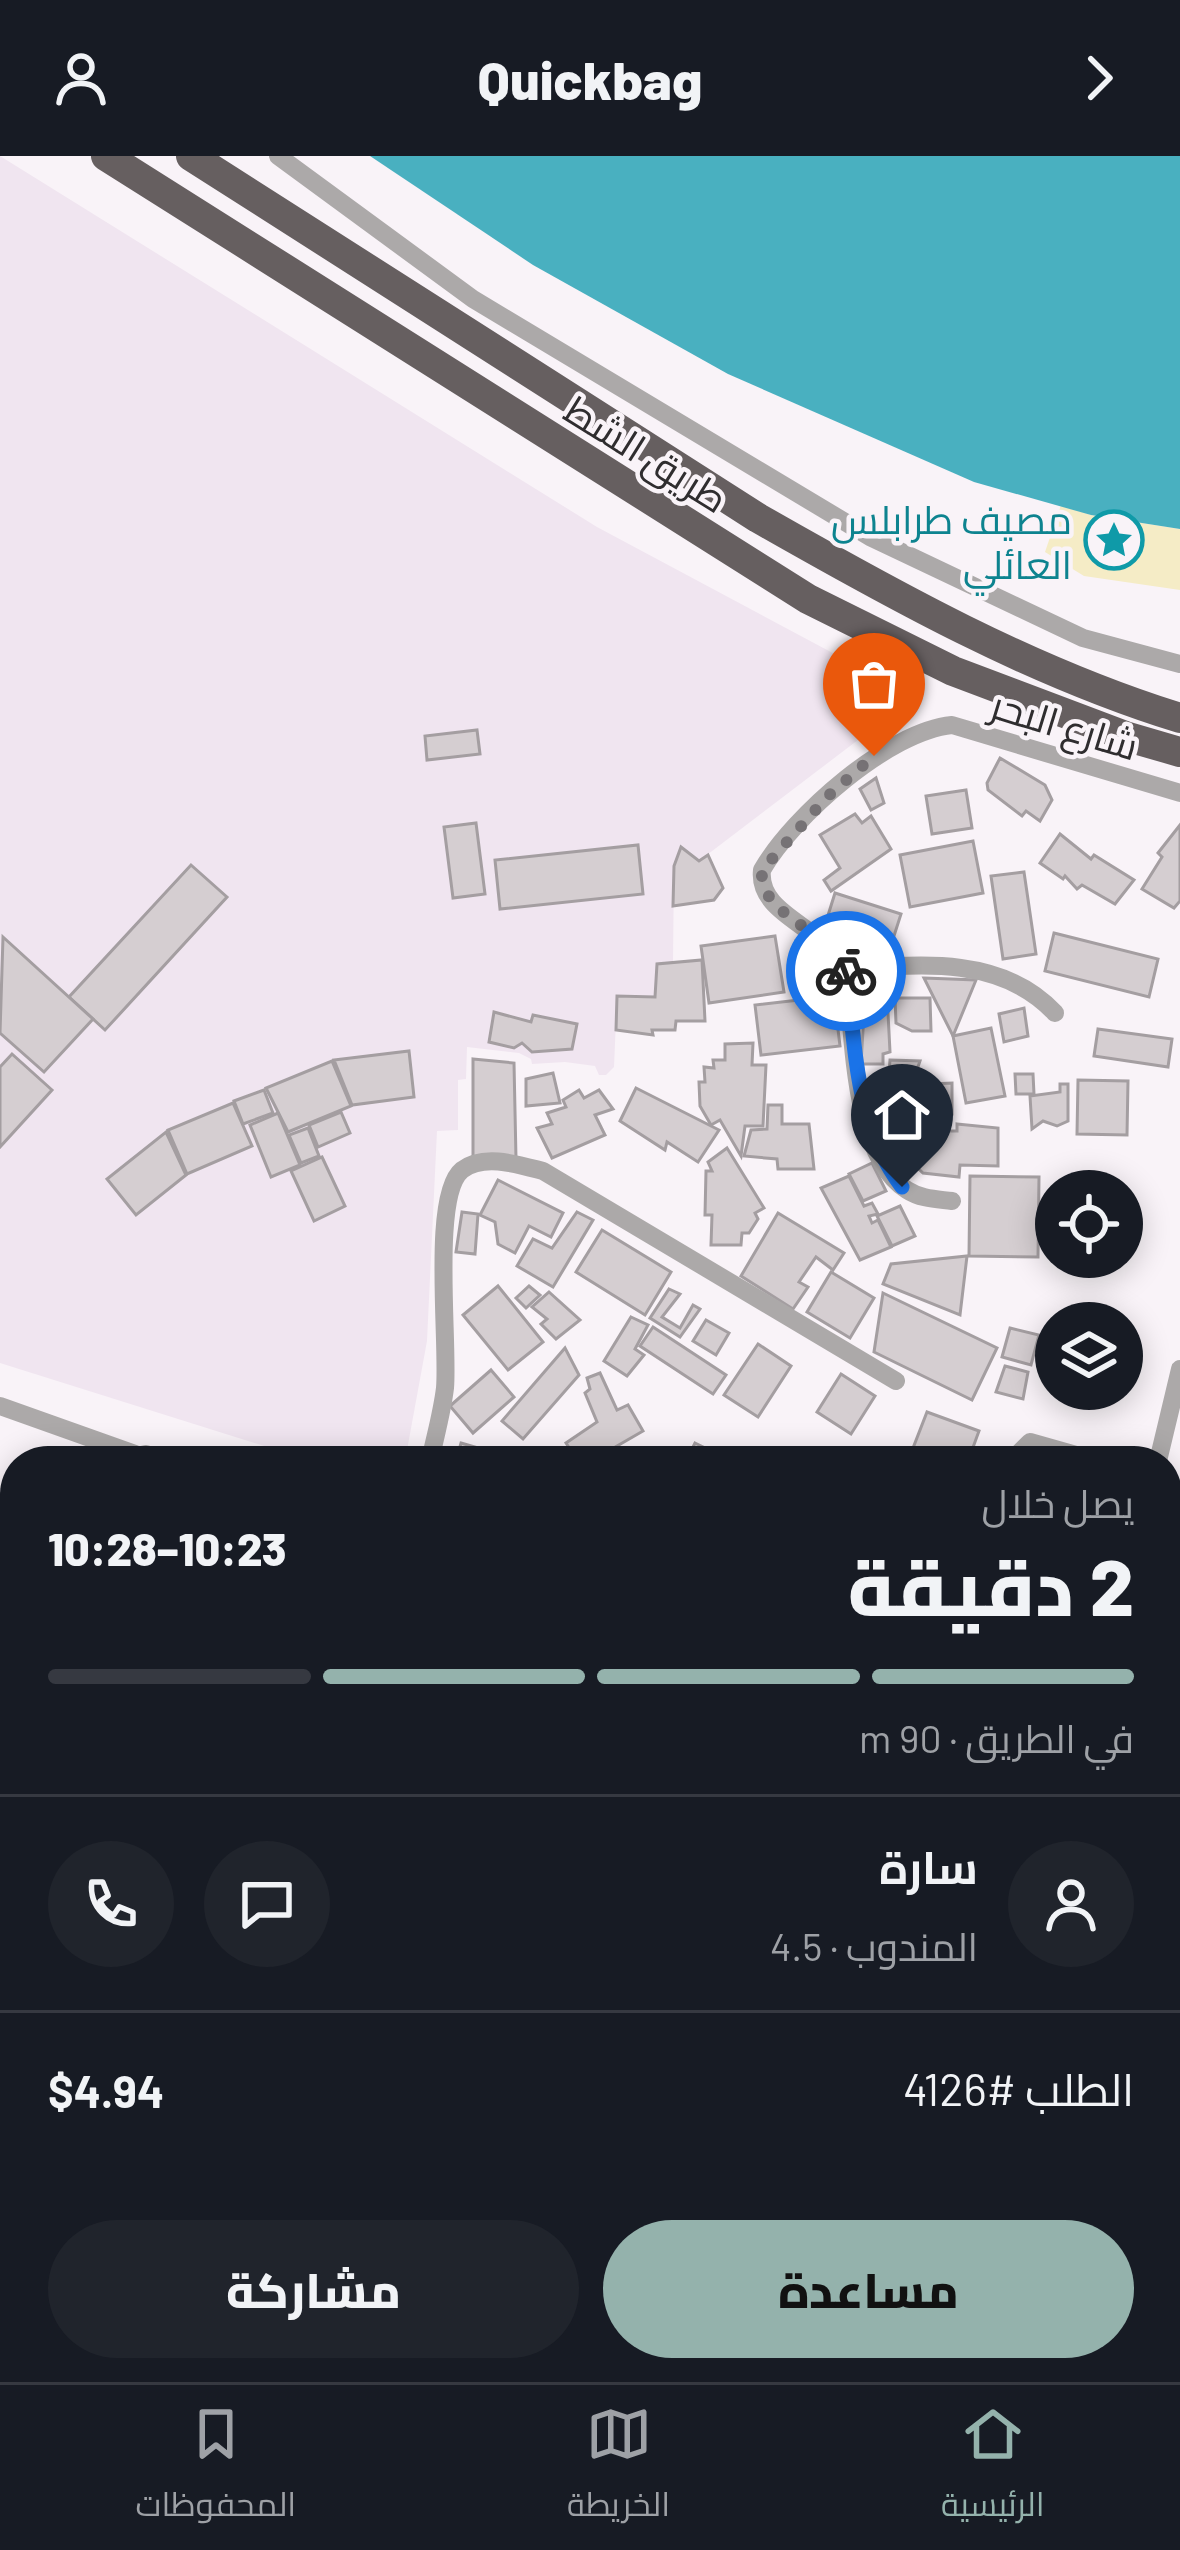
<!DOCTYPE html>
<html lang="ar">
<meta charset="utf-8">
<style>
body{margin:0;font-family:Barlow,Cairo,sans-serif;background:#20242c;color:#f1f3f6;direction:rtl;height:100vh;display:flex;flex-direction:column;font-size:45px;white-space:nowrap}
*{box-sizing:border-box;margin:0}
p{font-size:39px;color:#9ea1a6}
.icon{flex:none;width:66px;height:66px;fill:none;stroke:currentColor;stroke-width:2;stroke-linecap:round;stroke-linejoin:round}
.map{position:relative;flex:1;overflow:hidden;direction:ltr}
.details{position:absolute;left:0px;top:1290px;width:1182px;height:936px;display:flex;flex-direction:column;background:#171b24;border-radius:48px 48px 0 0;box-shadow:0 6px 30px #0003;direction:rtl}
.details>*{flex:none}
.tools{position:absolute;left:1035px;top:1014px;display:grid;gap:24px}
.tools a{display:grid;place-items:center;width:108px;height:108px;border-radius:50%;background:#171b24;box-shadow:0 6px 30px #0003;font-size:60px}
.pin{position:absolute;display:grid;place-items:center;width:102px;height:102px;color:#fff;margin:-123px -51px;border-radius:50% 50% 50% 0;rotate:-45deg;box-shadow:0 0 12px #0007}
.pin .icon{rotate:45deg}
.courier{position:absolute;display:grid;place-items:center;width:120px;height:120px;margin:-60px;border:9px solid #1a73e8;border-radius:50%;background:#fff;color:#222;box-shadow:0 3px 15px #0007}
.headline em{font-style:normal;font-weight:800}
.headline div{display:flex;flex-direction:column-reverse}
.headline{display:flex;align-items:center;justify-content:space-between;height:204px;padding:0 48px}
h1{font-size:78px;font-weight:800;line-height:90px}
.bar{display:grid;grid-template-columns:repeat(4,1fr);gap:18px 12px;align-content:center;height:144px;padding:0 48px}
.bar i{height:15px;border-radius:9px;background:#363941}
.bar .on{background:#94b2ac}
.bar p{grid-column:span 4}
.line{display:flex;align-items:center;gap:30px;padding:0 48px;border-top:3px solid #363941}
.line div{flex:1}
.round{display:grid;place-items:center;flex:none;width:126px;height:126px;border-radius:63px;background:#20242c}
.action{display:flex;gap:24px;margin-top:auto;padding:24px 48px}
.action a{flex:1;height:138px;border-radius:72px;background:#94b2ac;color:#111;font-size:48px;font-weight:800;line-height:138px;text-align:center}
.action a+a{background:#20242c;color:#f1f3f6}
header{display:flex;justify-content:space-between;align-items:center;height:156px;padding:0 48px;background:#171b24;font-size:54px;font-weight:800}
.tab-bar{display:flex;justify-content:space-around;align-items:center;height:168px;border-top:3px solid #363941;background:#171b24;font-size:33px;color:#9ea1a6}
.tab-bar a{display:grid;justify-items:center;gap:6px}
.tab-bar .on{color:#94b2ac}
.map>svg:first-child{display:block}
.built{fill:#f0e5f0}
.sand{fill:#f5ecc6}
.water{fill:#49b0c0}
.building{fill:#d5ced1;stroke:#a49ea1;stroke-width:3}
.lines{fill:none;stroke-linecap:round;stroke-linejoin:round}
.minor{stroke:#aca9a9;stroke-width:18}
.tertiary{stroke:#aca9a9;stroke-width:24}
.trunk{stroke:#665f60;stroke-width:30}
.done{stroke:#767275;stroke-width:12;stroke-dasharray:0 21.6}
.route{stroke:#1a73e8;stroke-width:15}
.labels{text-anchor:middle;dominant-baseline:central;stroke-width:9;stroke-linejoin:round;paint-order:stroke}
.street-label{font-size:39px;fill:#2f2d2f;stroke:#f9f3f8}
.culture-label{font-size:39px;fill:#0d838f;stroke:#f9f3f8;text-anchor:end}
</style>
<header><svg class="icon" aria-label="forward" viewBox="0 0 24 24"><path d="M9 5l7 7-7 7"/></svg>Quickbag<svg class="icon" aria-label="person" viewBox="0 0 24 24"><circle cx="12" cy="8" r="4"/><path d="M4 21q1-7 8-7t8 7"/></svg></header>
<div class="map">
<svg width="1180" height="2226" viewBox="0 0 1180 2226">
<rect width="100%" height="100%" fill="#f9f3f8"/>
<!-- built -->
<g class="built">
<polygon points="0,0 597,371 872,518 921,536 699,705 681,692 674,710 673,806 657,808 655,841 617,840 614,911 606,919 599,919 595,910 565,906 532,908 531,903 519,897 467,891 466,923 458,924 458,974 437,975 427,1185 405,1305 312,1305 0,1207"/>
<polygon points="1167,1672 1180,1677 1180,1769 1167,1836"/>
</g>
<!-- sand -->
<polygon class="sand" points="1061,349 1091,359 1180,373 1180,434 1084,420 1045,396"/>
<!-- water -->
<polygon class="water" points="370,0 1180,0 1180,373 1091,359 974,326 728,218 533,109"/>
<!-- building -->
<g class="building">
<polygon points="477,574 480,598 427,604 425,580"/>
<polygon points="1000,602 1045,629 1052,644 1040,665 1026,655 1022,660 988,634 987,627"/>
<polygon points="876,622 884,647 871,654 860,633"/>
<polygon points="966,634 972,672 932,678 926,640"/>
<polygon points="855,658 862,667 871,660 891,693 831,735 824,724 840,712 820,679"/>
<polygon points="476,667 485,738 453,742 444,671"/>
<polygon points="1180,669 1180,745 1174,752 1142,733 1162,701 1158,697"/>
<polygon points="1060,678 1091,703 1094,699 1134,724 1115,748 1082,729 1077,733 1065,720 1063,723 1040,707"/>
<polygon points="973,685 983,737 910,751 900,699"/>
<polygon points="638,689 643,738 500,753 495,704"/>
<polygon points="681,691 699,705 708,699 723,732 714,744 673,750 674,710"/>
<polygon points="191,709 227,741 105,874 69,841"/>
<polygon points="1024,716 1036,798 1003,803 991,720"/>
<polygon points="835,737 901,758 886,805 820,785"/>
<polygon points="1054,777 1158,803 1149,841 1045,815"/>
<polygon points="775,780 784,836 709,847 701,790"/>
<polygon points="3,781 93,863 44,916 0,877"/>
<polygon points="796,787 838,834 796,835"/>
<polygon points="702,804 705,865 676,865 675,874 652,874 653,879 616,874 617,840 655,841 657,808"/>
<polygon points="924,822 976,824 953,880"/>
<polygon points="834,840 840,890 761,899 755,849"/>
<polygon points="895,842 930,842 931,875 912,875 896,867"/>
<polygon points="1024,852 1028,880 1004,886 999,858"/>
<polygon points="494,856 531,866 533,859 577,868 572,893 532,896 522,887 514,892 489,886"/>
<polygon points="864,857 888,857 890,896 883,898 883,908 861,908"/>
<polygon points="991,872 1005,940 966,947 953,880"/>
<polygon points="1098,873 1172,883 1168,911 1094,900"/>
<polygon points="753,887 752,909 766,909 763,970 745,970 741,1000 720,964 711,969 700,950 699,926 705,926 704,911 714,912 713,904 725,904 725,888"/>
<polygon points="409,895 414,941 352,949 334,904"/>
<polygon points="12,898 52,934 0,991 0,911"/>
<polygon points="473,903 514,907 516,1003 473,1002"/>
<polygon points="890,904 920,905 902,957 886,956"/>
<polygon points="332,905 351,950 288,976 266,932"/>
<polygon points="553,917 560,947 526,950 526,923"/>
<polygon points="1015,918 1033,918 1034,938 1016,938"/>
<polygon points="1078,924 1128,925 1127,979 1077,978"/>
<polygon points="952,927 952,958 922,959 922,950 909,946 921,929 932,932 931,928"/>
<polygon points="1060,928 1068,928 1068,965 1057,970 1043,965 1032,973 1030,940 1060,936"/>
<polygon points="636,932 719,974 698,1006 667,986 665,994 620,965"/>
<polygon points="264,934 273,957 243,968 234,945"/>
<polygon points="579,934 584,942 599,934 613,953 595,959 605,979 552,1002 537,972 552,968 547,957 566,951 563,944"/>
<polygon points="233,947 252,990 187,1018 168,974"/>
<polygon points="768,949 782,949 782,968 809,968 814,1013 778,1013 777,1003 744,1000 751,974 767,973"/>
<polygon points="341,956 350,977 318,991 309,969"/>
<polygon points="278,957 300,1009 271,1021 250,969"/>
<polygon points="957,968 998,972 998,1010 960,1009 959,1021 923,1017 903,998 905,973 924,973 924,984 940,983 943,975 957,975"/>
<polygon points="308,972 319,1000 301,1007 289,979"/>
<polygon points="166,976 186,1019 136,1059 107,1023"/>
<polygon points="727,992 764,1052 755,1057 758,1063 749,1077 742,1077 741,1089 711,1089 712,1059 705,1059 706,1015 712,1015 708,1006"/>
<polygon points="322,1001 345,1050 314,1065 291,1015"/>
<polygon points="872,1007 886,1035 863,1045 849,1018"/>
<polygon points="849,1020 864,1050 872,1047 878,1058 869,1060 872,1067 878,1064 891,1091 860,1104 821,1032"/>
<polygon points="970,1020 1039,1021 1038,1101 969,1100"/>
<polygon points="498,1024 563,1057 551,1081 529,1070 515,1097 498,1088 495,1066 480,1059"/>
<polygon points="1055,1032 1080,1033 1056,1035 1056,1066 1052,1066"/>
<polygon points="900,1050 915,1080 892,1090 877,1060"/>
<polygon points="462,1056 478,1058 475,1098 456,1096"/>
<polygon points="577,1056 593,1064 553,1131 517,1110 533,1083 552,1092"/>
<polygon points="778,1057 844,1097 833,1114 816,1101 799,1126 808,1131 793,1153 741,1120"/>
<polygon points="602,1074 671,1116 645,1159 576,1116"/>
<polygon points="967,1100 960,1159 883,1128 891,1108"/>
<polygon points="831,1116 874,1142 850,1182 807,1156"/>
<polygon points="498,1130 543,1186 508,1214 463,1159"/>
<polygon points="529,1130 540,1139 526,1152 516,1142"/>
<polygon points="669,1133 680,1138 662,1161 680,1172 693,1149 700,1153 680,1181 650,1162"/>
<polygon points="549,1136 580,1164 556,1183 541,1168 547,1163 532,1151"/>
<polygon points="883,1137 997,1192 972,1244 874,1196"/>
<polygon points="631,1161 648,1169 635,1193 644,1199 627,1220 604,1205"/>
<polygon points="706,1164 729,1177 716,1199 693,1185"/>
<polygon points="653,1171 726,1219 713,1238 640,1190"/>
<polygon points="1010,1172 1039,1179 1031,1209 1002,1201"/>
<polygon points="758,1188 791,1210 758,1261 724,1239"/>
<polygon points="565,1192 579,1219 523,1283 502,1265"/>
<polygon points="1005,1210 1028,1216 1023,1243 996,1236"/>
<polygon points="491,1214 514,1241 473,1277 450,1250"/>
<polygon points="600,1217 617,1254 628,1249 643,1275 591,1305 578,1305 566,1287 597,1266 585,1237 590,1233 587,1222"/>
<polygon points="841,1218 875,1240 851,1278 817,1256"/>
<polygon points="927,1256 979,1275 968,1305 908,1305"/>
<polygon points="461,1287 523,1305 456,1305"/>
<polygon points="695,1287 732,1305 686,1305"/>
<polygon points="15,1359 15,1421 0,1424 0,1362"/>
<polygon points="6,1703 15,1705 15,1758 0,1755"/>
<polygon points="0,1799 10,1801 7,1836 0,1835"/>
<polygon points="0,1843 15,1845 15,1879 0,1879"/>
<polygon points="1180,2115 1180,2164 1174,2163"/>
<polygon points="393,2211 428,2211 428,2220 393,2219"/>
<polygon points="636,2211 707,2211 705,2226 633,2226"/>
<polygon points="722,2211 754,2211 754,2226 721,2226"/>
<polygon points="814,2211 919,2211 918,2216 952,2217 951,2226 813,2226"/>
<polygon points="1052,2211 1129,2211 1149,2213 1147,2226 1050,2226"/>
<polygon points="547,2215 563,2219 562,2226 544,2226"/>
</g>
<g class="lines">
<!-- minor -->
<g class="minor">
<polyline points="278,0 473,143 870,381 1083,482 1180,508"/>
<path d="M846,814C838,805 830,794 821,785C798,764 758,749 762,714C793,660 889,575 952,569L1180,637"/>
<path d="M846,814C854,874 851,999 907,1034C921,1043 936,1043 952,1045"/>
<path d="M846,814C918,808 1001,799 1055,857"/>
<polyline points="0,1250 135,1298"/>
<polyline points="128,1302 146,1298 169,1305"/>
<path d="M430,1305C435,1281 442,1257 445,1232C449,1187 431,1039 462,1014C484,997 520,1009 543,1015L896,1225"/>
<polyline points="1011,1305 1030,1286 1097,1305"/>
<polyline points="1158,1305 1180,1213"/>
<polyline points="0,1345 15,1347"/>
<polyline points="0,1470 15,1471"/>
<polyline points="0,1687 15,1691"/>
<polyline points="0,1901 15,1905"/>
<polyline points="1167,1950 1180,1909"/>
<polyline points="0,1971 15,1972"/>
<polyline points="0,2177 15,2178"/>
<polyline points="1167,2207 1180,2208"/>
<polyline points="220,2211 348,2226"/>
<polyline points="115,2226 118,2211"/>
<polyline points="478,2226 479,2211"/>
<polyline points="533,2226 537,2211"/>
<polyline points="977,2226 978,2211"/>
</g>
<!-- tertiary -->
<g class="tertiary">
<polyline points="1167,1648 1180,1652"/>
<polyline points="779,2226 780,2211"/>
</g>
<!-- trunk -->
<g class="trunk">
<polyline points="106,0 808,443 953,515 1128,581 1180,596"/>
<path d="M191,0L758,362C893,439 1031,516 1180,562"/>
</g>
</g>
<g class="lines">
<!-- done -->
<path class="done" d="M846,815C838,805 830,794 821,785C799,764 759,749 762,714L828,640L874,600"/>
<!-- route -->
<path class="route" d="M846,815C856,891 854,967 902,1031"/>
</g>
<!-- icons -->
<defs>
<g id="sight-ring" transform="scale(3)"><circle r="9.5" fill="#f9f3f8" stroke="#0f9aa8" stroke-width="1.5"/><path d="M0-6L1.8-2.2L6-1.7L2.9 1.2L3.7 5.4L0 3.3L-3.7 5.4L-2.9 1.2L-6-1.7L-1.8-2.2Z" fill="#0f9aa8"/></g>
</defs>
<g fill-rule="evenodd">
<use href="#sight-ring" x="1114" y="384"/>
</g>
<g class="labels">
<!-- street labels -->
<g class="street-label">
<text transform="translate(647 297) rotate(32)">طريق الشط</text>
<text transform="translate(1065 568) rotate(17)">شارع البحر</text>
</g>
<!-- culture labels -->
<g class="culture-label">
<text x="1072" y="362">مصيف طرابلس<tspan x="1072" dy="45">العائلي</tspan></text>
</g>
</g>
</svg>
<div class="tools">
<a><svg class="icon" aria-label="locate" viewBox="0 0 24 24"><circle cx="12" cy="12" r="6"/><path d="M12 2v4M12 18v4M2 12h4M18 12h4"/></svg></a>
<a><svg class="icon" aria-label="layers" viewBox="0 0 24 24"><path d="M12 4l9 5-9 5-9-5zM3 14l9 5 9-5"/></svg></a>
</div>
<div class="pin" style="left:874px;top:600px;background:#ea580c"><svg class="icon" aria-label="bag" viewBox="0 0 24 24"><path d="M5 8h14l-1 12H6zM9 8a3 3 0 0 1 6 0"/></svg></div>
<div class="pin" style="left:902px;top:1031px;background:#1f2937"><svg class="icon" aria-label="home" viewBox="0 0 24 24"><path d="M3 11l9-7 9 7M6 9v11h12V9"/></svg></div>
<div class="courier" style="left:846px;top:815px"><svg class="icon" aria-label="bike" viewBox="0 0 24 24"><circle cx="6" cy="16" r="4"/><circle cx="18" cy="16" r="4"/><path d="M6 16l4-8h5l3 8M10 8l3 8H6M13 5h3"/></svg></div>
<section class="details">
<div class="headline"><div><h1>2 دقيقة</h1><p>يصل خلال</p></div><em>10:23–10:28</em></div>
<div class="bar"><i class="on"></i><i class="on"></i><i class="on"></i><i></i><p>في الطريق · 90 m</p></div>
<div class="line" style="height:216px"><a class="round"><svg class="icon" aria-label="person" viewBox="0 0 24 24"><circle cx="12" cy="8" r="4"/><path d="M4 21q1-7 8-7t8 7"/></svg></a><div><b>سارة</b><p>المندوب · 4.5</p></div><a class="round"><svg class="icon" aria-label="chat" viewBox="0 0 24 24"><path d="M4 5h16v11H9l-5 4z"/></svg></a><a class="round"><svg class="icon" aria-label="phone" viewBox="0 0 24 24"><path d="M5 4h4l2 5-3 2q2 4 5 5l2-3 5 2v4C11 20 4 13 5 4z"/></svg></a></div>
<div class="line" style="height:156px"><div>الطلب #4126</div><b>$4.94</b></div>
<div class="action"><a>مساعدة</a><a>مشاركة</a></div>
</section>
</div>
<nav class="tab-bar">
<a class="on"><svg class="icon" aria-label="home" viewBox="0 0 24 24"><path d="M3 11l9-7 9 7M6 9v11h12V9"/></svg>الرئيسية</a>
<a><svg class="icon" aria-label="map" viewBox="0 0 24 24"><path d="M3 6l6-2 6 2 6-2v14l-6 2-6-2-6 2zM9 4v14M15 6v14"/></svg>الخريطة</a>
<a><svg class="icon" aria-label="saved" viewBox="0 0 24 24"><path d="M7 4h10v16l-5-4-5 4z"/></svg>المحفوظات</a>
</nav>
